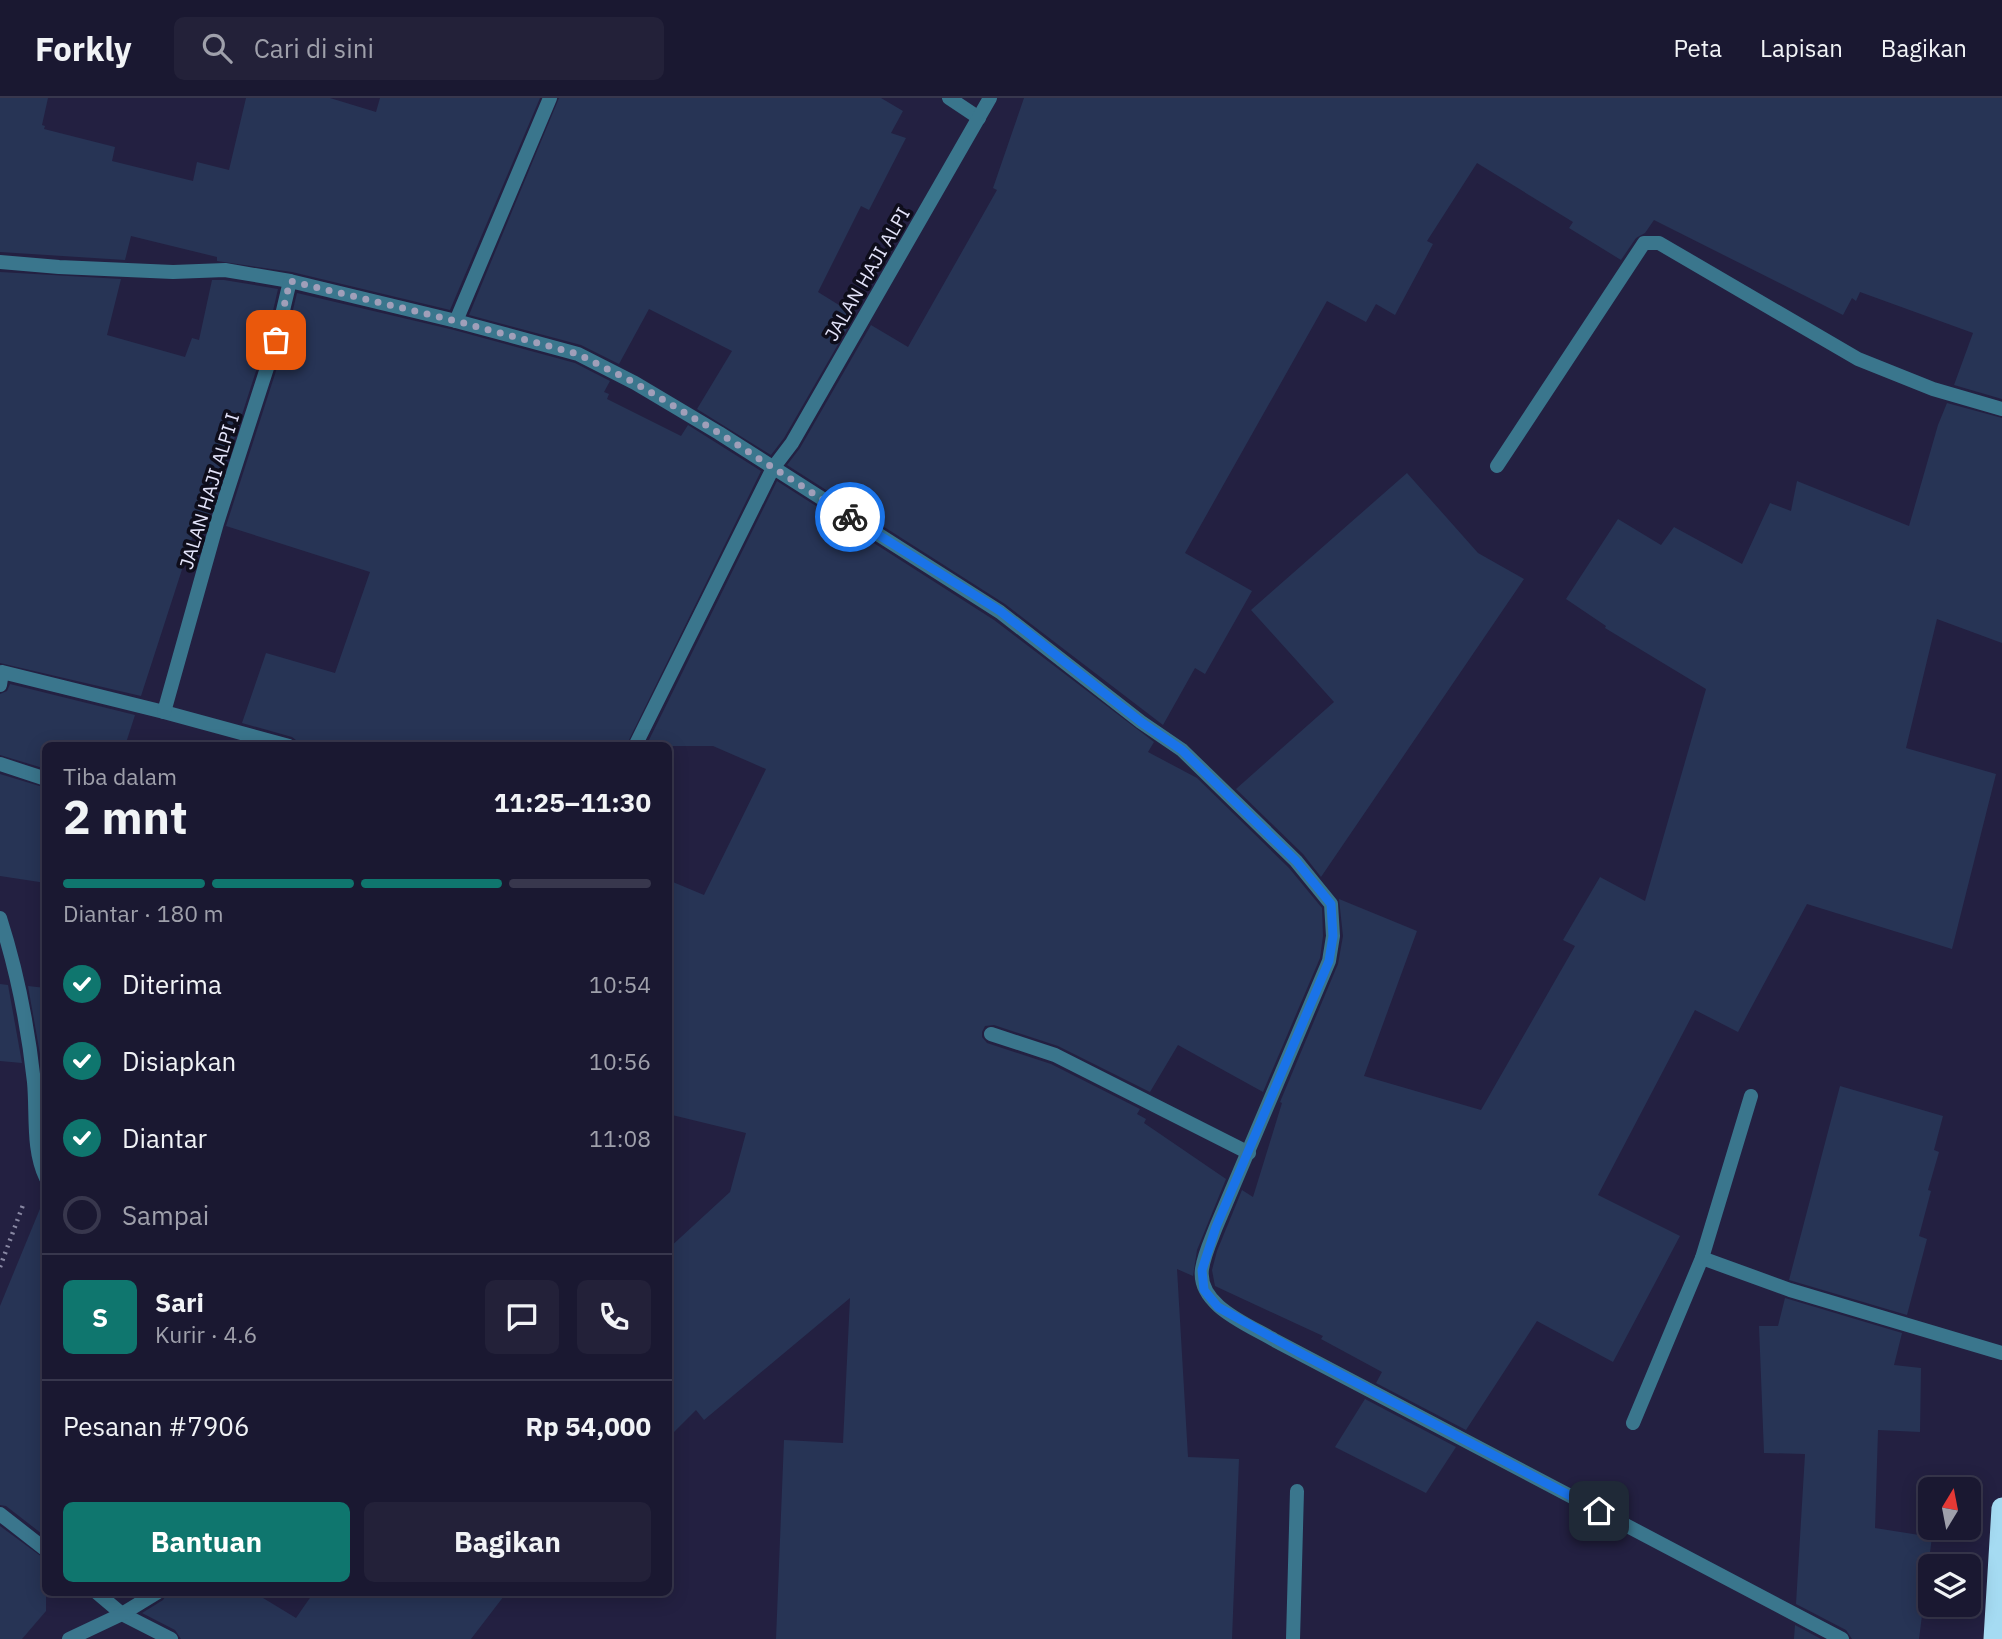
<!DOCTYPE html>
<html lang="id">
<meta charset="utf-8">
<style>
body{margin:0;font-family:"IBM Plex Sans",sans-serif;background:#232139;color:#f1f3f6;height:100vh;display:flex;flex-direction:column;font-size:26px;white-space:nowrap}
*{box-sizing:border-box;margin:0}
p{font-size:23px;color:#9fa0ab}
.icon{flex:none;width:38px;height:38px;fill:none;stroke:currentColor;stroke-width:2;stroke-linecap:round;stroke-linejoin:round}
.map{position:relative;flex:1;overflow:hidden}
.side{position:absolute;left:42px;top:644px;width:630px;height:854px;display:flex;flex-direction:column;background:#1a1831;border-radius:10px;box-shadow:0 4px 18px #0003,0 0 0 2px #38374d}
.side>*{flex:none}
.needle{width:46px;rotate:10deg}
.fabs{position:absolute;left:1918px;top:1379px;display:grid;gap:14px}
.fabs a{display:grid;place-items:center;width:63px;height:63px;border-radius:10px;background:#1a1831;box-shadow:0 4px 18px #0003,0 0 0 2px #38374d;font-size:35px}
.pin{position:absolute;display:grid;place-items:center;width:60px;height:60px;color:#fff;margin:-30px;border-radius:14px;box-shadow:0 4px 10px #0006}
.courier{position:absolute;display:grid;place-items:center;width:70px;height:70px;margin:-35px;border:5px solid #1a73e8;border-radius:50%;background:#fff;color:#222;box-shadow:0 2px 9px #0007}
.headline em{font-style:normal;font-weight:800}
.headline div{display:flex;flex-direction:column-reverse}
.headline{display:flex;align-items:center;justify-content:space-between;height:119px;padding:0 21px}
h1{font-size:46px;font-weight:800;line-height:52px}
.bar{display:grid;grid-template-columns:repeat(4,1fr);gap:10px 7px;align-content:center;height:84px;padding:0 21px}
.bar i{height:9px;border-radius:5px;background:#38374d}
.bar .current{background:#0f766e}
.bar p{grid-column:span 4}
.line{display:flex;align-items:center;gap:18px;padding:0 21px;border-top:2px solid #38374d}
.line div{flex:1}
.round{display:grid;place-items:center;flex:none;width:74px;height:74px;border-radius:10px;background:#232139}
ol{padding:0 21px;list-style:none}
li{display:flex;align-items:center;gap:21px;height:77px}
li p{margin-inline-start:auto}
li .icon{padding:7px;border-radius:50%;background:#0f766e;color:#fff;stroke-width:4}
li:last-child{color:#9fa0ab}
li i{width:38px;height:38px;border:4px solid #38374d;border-radius:50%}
.action{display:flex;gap:14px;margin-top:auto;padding:14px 21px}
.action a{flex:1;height:80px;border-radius:10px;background:#0f766e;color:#fff;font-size:28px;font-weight:800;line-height:80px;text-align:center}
.action a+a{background:#232139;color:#f1f3f6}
header{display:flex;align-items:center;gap:42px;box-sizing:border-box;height:98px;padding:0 35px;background:#1a1831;border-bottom:2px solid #38374d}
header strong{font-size:33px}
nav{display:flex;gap:38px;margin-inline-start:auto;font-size:24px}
.search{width:490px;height:63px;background:#232139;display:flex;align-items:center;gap:18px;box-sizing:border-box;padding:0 24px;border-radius:10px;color:#9fa0ab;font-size:26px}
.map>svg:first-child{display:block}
.building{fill:#273455}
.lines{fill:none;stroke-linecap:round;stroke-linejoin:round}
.path{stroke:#8887a2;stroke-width:4.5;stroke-dasharray:2 5;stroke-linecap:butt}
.lane{stroke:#3a768d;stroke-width:14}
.street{stroke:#3a768d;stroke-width:14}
.highway{stroke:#a5dbf2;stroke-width:21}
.done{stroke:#a09fb9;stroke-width:7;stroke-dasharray:0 12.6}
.route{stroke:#1a73e8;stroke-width:9}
.labels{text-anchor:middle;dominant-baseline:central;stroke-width:7;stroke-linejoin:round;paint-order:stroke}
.street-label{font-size:19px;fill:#e3e3f9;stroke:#0e0d1b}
</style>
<header>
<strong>Forkly</strong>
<div class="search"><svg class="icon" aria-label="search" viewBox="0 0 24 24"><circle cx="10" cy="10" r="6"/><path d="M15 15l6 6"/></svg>Cari di sini</div>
<nav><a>Peta</a><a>Lapisan</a><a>Bagikan</a></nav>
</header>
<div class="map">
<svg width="2002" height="1541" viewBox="0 0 2002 1541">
<rect width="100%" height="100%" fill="#232041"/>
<!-- building -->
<g class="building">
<polygon points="0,0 48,0 42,27 45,28 44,31 115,49 112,63 193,83 197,64 229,72 246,0 330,0 376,14 380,0 540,0 450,212 292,174 217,163 217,159 131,138 125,162 0,154"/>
<polygon points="559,0 881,0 903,13 891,35 906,40 869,112 861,108 818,194 855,217 784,340 771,357 697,311 732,253 649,211 619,266 581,247 469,217"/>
<polygon points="1024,0 2002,0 2002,301 1954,287 1973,235 1860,194 1856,203 1852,200 1843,217 1654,122 1645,135 1636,140 1621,162 1569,130 1573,124 1477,65 1427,143 1433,146 1395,217 1376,206 1366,224 1327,203 1185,455 1252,493 1205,576 1195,570 1163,627 1005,506 787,367 800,350 871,227 908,249 997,92 993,90"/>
<polygon points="0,174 121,181 107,237 185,259 192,240 199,242 212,182 224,182 278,191 267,239 208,422 199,419 141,598 0,565"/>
<polygon points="297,195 454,232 575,265 610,283 604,294 609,296 607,301 681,338 688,327 761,373 626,648 298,648 296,642 292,639 242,625 266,555 335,575 370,474 226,428 285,245"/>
<polygon points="1947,305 2002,320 2002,545 1937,521 1906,650 1996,676 1952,851 1807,806 1738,934 1695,912 1598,1097 1680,1138 1613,1264 1537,1223 1466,1332 1376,1285 1382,1274 1321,1241 1323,1238 1215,1188 1212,1172 1217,1153 1242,1092 1253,1099 1282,1005 1280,1004 1338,866 1343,838 1339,801 1417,833 1364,978 1481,1012 1575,848 1563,842 1600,779 1645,803 1706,591 1605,530 1606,528 1566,501 1618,421 1661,447 1674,429 1742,466 1770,405 1791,413 1797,383 1909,428 1938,327"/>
<polygon points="1407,375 1478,455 1524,481 1321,779 1303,756 1236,691 1334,604 1251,512"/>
<polygon points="777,383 994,522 1154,644 1148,654 1197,680 1289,770 1322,810 1323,838 1320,860 1263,994 1178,947 1150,994 1058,948 994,927 985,928 982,934 982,939 987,945 1051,966 1140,1011 1137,1016 1146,1021 1144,1025 1226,1081 1197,1152 1193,1178 1177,1171 1188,1359 1239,1361 1232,1541 776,1541 784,1342 843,1345 850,1200 704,1322 696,1312 668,1340 668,1151 730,1094 746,1035 668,1016 668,782 704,797 766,671 713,648 646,648"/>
<polygon points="10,586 135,617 125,648 46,648 46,671 0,657 0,596 7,593"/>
<polygon points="0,676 46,690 46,785 0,778"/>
<polygon points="0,886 8,887 22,965 0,963"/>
<polygon points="28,888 46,890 46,968 42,967"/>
<polygon points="1840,988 1943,1018 1934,1052 1939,1054 1928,1092 1931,1093 1919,1138 1927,1141 1907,1217 1789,1182"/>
<polygon points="44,1101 46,1101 46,1439 6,1408 0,1407 0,1208"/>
<polygon points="1785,1200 1902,1235 1894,1267 1921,1270 1920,1334 1878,1332 1875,1430 1932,1439 1919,1541 1852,1541 1846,1532 1796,1506 1805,1356 1764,1355 1759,1228 1778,1228"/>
<polygon points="1365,1301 1456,1349 1426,1395 1335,1349"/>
<polygon points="0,1428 46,1462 46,1513 22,1541 0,1541"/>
<polygon points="168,1494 253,1494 296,1520 314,1494 507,1494 471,1541 181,1541 175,1532 142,1515 163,1502"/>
<polygon points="1795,1527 1821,1541 1794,1541"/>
</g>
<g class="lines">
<!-- path -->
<polyline class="path" points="0,1169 23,1107"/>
<!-- lane -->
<g class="lane">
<polyline points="991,936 1055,957 1249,1055"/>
<polyline points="1702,1160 1790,1192 2002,1255"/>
<polyline points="1633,1325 1702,1160 1751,998"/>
<polyline points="1293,1541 1297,1393"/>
</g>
<!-- street -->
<g class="street">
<polyline points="949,0 979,20"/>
<path d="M0,164L59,169L173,174L225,172L290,183L456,223L578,256L635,285L719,335L1000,514L1141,624L1182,652L1296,763L1331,806L1333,838L1329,863L1216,1129C1211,1142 1204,1157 1202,1171C1197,1208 1250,1227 1276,1243L1842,1541"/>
<polyline points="456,223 550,0"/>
<polyline points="1497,368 1644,145 1659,145 1858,261 1933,291 2002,311"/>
<polyline points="0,587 2,574 164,614 289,648"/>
<polyline points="164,614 217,425 276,242 290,183"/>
<polyline points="635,648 773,370 792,345 990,0"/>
<polyline points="0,666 46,681"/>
<path d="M0,820C17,873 28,929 34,984C37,1016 32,1051 46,1080"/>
<polyline points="0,1416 46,1452"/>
<polyline points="96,1494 122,1516 171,1541"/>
<polyline points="69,1541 122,1516 158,1494"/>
</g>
<!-- highway -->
<polyline class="highway" points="1994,1541 2002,1410"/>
</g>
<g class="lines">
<!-- done -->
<polyline class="done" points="276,242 290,183 456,223 578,256 635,285 719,335 850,419"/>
<!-- route -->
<polyline class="route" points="850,419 1000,513 1141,624 1182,652 1296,763 1331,806 1333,838 1329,863 1216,1129 1202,1172 1204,1192 1218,1209 1300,1255 1599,1413"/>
</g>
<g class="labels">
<!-- street labels -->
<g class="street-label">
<text transform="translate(867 176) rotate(-60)">JALAN HAJI ALPI</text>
<text transform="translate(209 393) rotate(-73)">JALAN HAJI ALPI I</text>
</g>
</g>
</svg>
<div class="fabs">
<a><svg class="needle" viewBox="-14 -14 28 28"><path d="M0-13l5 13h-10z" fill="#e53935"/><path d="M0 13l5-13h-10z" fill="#9fa0ab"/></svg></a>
<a><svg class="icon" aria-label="layers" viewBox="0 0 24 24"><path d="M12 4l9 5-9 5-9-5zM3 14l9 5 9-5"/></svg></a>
</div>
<div class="pin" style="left:276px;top:242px;background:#ea580c"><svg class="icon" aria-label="bag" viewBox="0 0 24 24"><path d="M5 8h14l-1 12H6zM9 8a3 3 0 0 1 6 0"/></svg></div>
<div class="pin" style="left:1599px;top:1413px;background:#1f2937"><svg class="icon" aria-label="home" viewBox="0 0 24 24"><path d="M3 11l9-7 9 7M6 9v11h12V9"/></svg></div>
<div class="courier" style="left:850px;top:419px"><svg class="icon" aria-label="bike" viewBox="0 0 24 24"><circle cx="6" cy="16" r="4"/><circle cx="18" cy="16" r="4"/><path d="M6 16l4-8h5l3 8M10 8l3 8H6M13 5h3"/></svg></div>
<section class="side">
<div class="headline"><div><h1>2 mnt</h1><p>Tiba dalam</p></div><em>11:25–11:30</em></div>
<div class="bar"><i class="current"></i><i class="current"></i><i class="current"></i><i></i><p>Diantar · 180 m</p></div>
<ol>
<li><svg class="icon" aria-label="check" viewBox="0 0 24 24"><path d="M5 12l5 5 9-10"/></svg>Diterima<p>10:54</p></li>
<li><svg class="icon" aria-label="check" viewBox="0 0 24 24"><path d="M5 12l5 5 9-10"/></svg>Disiapkan<p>10:56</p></li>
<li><svg class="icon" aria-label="check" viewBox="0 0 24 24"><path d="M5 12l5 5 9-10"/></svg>Diantar<p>11:08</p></li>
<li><i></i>Sampai</li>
</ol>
<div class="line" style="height:126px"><b class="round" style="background:#0f766e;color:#fff">S</b><div><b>Sari</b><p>Kurir · 4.6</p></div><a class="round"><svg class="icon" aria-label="chat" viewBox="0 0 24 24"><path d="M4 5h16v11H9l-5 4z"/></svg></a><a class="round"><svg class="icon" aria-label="phone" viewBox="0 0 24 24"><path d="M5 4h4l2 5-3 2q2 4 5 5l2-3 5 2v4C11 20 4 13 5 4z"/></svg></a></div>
<div class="line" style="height:91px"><div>Pesanan #7906</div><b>Rp 54,000</b></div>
<div class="action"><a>Bantuan</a><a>Bagikan</a></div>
</section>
</div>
